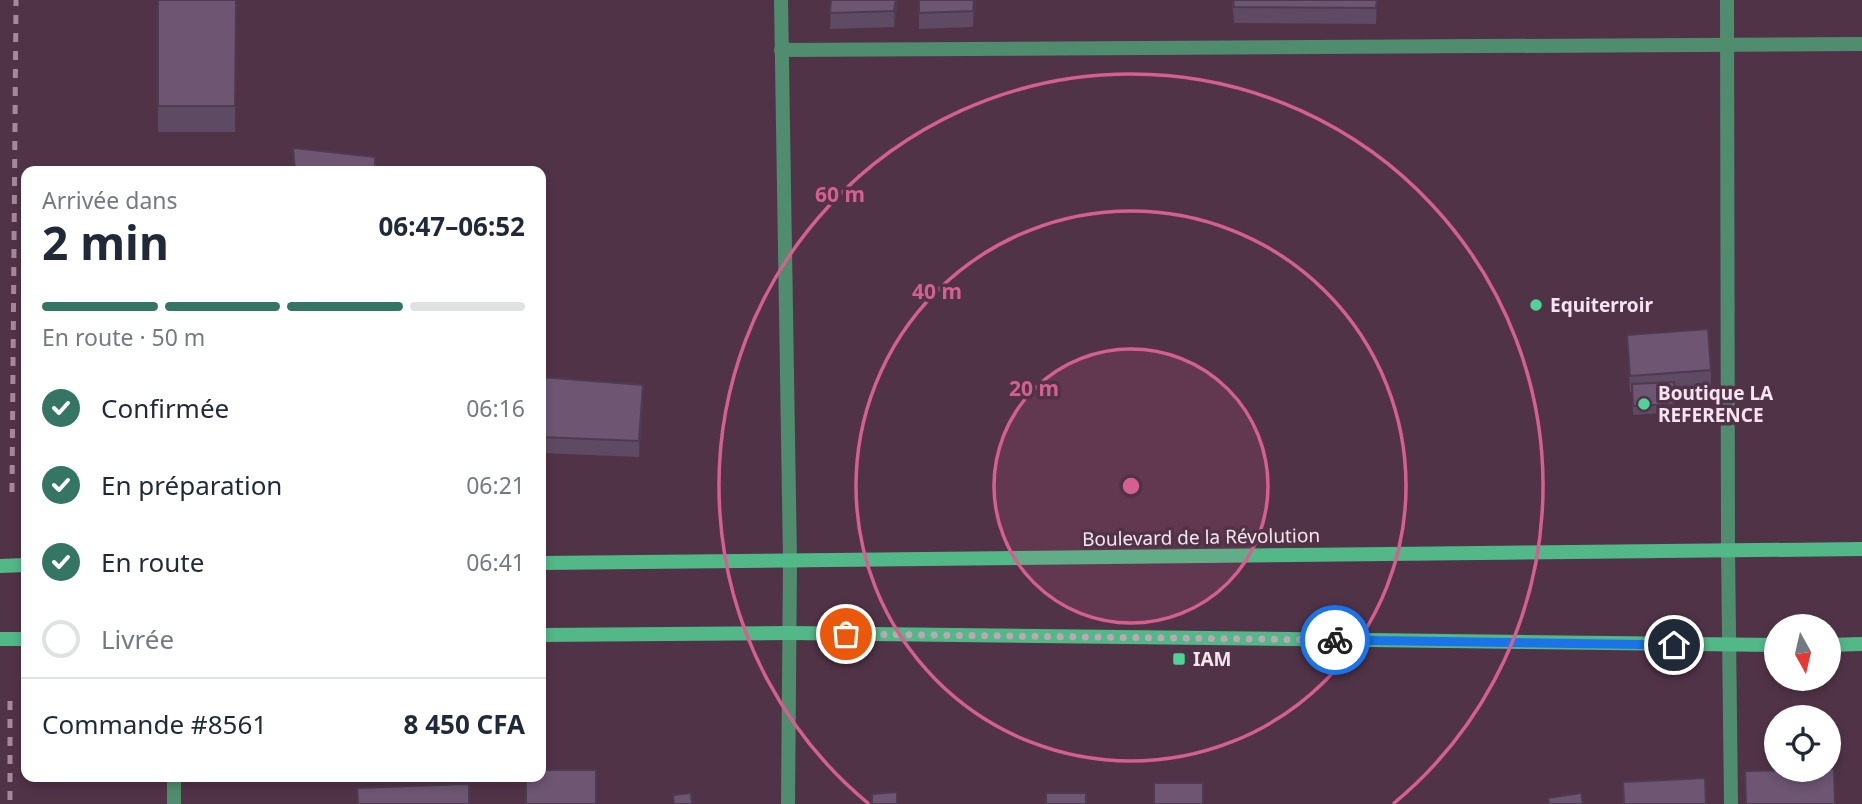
<!DOCTYPE html>
<html lang="fr">
<meta charset="utf-8">
<style>
body{margin:0;font-family:"Noto Sans",sans-serif;background:#f2f2f3;color:#1f2937;height:100vh;display:flex;flex-direction:column;font-size:26px;white-space:nowrap}
*{box-sizing:border-box;margin:0}
p{font-size:23px;color:#747a83}
.icon{flex:none;width:38px;height:38px;fill:none;stroke:currentColor;stroke-width:2;stroke-linecap:round;stroke-linejoin:round}
.map{position:relative;flex:1;overflow:hidden}
.side{position:absolute;left:21px;top:166px;width:525px;height:616px;display:flex;flex-direction:column;background:#fff;border-radius:14px;box-shadow:0 4px 10px #0003}
.side>*{flex:none}
.needle{width:46px;rotate:172deg}
.controls{position:absolute;left:1764px;top:614px;display:grid;gap:14px}
.controls a{display:grid;place-items:center;width:77px;height:77px;border-radius:50%;background:#fff;box-shadow:0 4px 10px #0003;font-size:35px}
.pin{position:absolute;display:grid;place-items:center;width:60px;height:60px;color:#fff;margin:-30px;border:4px solid #fff;border-radius:50%;box-shadow:0 2px 7px #0007}
.courier{position:absolute;display:grid;place-items:center;width:70px;height:70px;margin:-35px;border:5px solid #1a73e8;border-radius:50%;background:#fff;color:#222;box-shadow:0 2px 9px #0007}
.head em{font-style:normal;font-weight:700}
.head div{display:flex;flex-direction:column-reverse}
.head{display:flex;align-items:center;justify-content:space-between;height:119px;padding:0 21px}
h1{font-size:46px;font-weight:700;line-height:52px}
.bar{display:grid;grid-template-columns:repeat(4,1fr);gap:10px 7px;align-content:center;height:84px;padding:0 21px}
.bar i{height:9px;border-radius:5px;background:#e0e1e3}
.bar .active{background:#357563}
.bar p{grid-column:span 4}
.line{display:flex;align-items:center;gap:18px;padding:0 21px;border-top:2px solid #e0e1e3}
.line div{flex:1}
ol{padding:0 21px;list-style:none}
li{display:flex;align-items:center;gap:21px;height:77px}
li p{margin-inline-start:auto}
li .icon{padding:7px;border-radius:50%;background:#357563;color:#fff;stroke-width:4}
li:last-child{color:#747a83}
li i{width:38px;height:38px;border:4px solid #e0e1e3;border-radius:50%}
.map>svg:first-child{display:block}
.lines{fill:none;stroke-linecap:round;stroke-linejoin:round}
.street{stroke:#508d6e;stroke-width:14}
.secondary{stroke:#52b888;stroke-width:14}
.rail{stroke:#a38a9a;stroke-width:5;stroke-dasharray:9 9;stroke-linecap:butt}
.wall{fill:#5f4a63}
.shaded-wall{fill:#4d3c50}
.building{fill:#6e5673;stroke:#4d3c50;stroke-width:2}
.done{stroke:#bea6b5;stroke-width:7;stroke-dasharray:0 12.6}
.route{stroke:#1a73e8;stroke-width:9}
.ring{fill:none;stroke:#d55f8f;stroke-width:3.5}
.poi-dot{fill:#50d398;stroke:#513347;stroke-width:2.5}
.labels{text-anchor:middle;dominant-baseline:central;stroke-width:7;stroke-linejoin:round;paint-order:stroke}
.poi-label{font-size:19px;font-weight:bold;fill:#f8e4f0;stroke:#513347;text-anchor:start}
.street-label{font-size:19px;fill:#f8e4f0;stroke:#513347}
.centre{fill:#d55f8f;stroke:#513347;stroke-width:3.5}
.ring-label{font-size:21px;text-anchor:middle;font-weight:bold;fill:#d55f8f;stroke:#513347;stroke-width:7;stroke-linejoin:round;paint-order:stroke}
</style>
<div class="map">
<svg width="1862" height="804" viewBox="0 0 1862 804">
<rect width="100%" height="100%" fill="#513347"/>
<g class="lines">
<!-- street -->
<g class="street">
<polyline points="781,0 790,561 788,804"/>
<polyline points="1727,0 1728,549 1731,804"/>
<polyline points="781,50 1862,44"/>
<polyline points="174,777 174,804"/>
</g>
<!-- secondary -->
<g class="secondary">
<polyline points="541,563 1862,549"/>
<polyline points="0,566 26,565"/>
<polyline points="541,635 790,633 1776,645"/>
<polyline points="0,639 26,639"/>
<polyline points="1829,645 1862,644"/>
</g>
<!-- rail -->
<g class="rail">
<polyline points="12,492 16,0"/>
<polyline points="10,701 10,804"/>
</g>
</g>
<!-- wall -->
<g class="wall">
<polygon points="158,0 236,0 235,132 158,132"/>
<polygon points="831,0 898,0 894,27 830,29"/>
<polygon points="919,0 976,0 973,27 919,29"/>
<polygon points="1232,0 1377,0 1376,24 1234,23"/>
<polygon points="1627,335 1711,370 1711,386 1674,389 1675,412 1633,415 1632,392 1630,392"/>
<polygon points="541,377 643,401 639,457 541,453"/>
</g>
<!-- shaded-wall -->
<g class="shaded-wall">
<polygon points="896,0 898,0 894,27 894,11"/>
<polygon points="974,0 976,0 973,27 973,11"/>
<polygon points="643,385 643,401 639,457 639,441"/>
</g>
<!-- building -->
<g class="building">
<polygon points="158,0 236,0 235,106 158,106"/>
<polygon points="831,0 896,0 894,11 830,13"/>
<polygon points="919,0 974,0 973,11 919,13"/>
<polygon points="1233,0 1377,0 1376,8 1234,7"/>
<polygon points="293,148 375,157 375,172 295,172"/>
<polygon points="1708,329 1711,370 1630,376 1627,335"/>
<polygon points="541,377 643,385 639,441 541,437"/>
<polygon points="1674,382 1675,404 1633,406 1632,384"/>
<polygon points="1829,769 1834,769 1835,804 1746,804 1745,771 1829,770"/>
<polygon points="541,770 596,770 596,804 526,804 526,777 541,777"/>
<polygon points="1705,778 1706,804 1624,804 1623,782"/>
<rect x="1154" y="783" width="49" height="21"/>
<polygon points="469,784 469,804 358,804 357,788"/>
<polygon points="897,792 897,804 872,804 872,794"/>
<polygon points="691,793 692,804 674,804 673,795"/>
<rect x="1046" y="793" width="40" height="11"/>
<polygon points="1581,793 1583,804 1549,804 1548,798"/>
</g>
<g class="lines">
<!-- done -->
<polyline class="done" points="846,634 1335,640"/>
<!-- route -->
<polyline class="route" points="1335,640 1674,645"/>
</g>
<!-- distance rings -->
<circle cx="1131" cy="486" r="137" fill="#d55f8f" fill-opacity=".12"/>
<g class="ring">
<circle cx="1131" cy="486" r="137"/>
<circle cx="1131" cy="486" r="275"/>
<path d="M869 804A412 412 0 1 1 1393 804"/>
</g>
<!-- markers -->
<g class="poi-dot">
<circle cx="1536" cy="305" r="7"/>
<circle cx="1644" cy="404" r="7"/>
<rect x="1172" y="652" width="14" height="14" rx="3.5"/>
</g>
<g class="labels">
<!-- poi labels -->
<g class="poi-label">
<text x="1550" y="305">Equiterroir</text>
<text x="1658" y="393">Boutique LA<tspan x="1658" dy="22">REFERENCE</tspan></text>
<text x="1193" y="659">IAM</text>
</g>
<!-- street labels -->
<g class="street-label">
<text transform="translate(1201 537) rotate(-1)">Boulevard de la Révolution</text>
</g>
</g>
<circle cx="1131" cy="486" r="10" class="centre"/>
<g class="ring-label">
<text x="840" y="202">60 m</text>
<text x="937" y="299">40 m</text>
<text x="1034" y="396">20 m</text>
</g>
</svg>
<div class="controls">
<a><svg class="needle" viewBox="-14 -14 28 28"><path d="M0-13l5 13h-10z" fill="#e53935"/><path d="M0 13l5-13h-10z" fill="#747a83"/></svg></a>
<a><svg class="icon" aria-label="locate" viewBox="0 0 24 24"><circle cx="12" cy="12" r="6"/><path d="M12 2v4M12 18v4M2 12h4M18 12h4"/></svg></a>
</div>
<div class="pin" style="left:846px;top:634px;background:#ea580c"><svg class="icon" aria-label="bag" viewBox="0 0 24 24"><path d="M5 8h14l-1 12H6zM9 8a3 3 0 0 1 6 0"/></svg></div>
<div class="pin" style="left:1674px;top:645px;background:#1f2937"><svg class="icon" aria-label="home" viewBox="0 0 24 24"><path d="M3 11l9-7 9 7M6 9v11h12V9"/></svg></div>
<div class="courier" style="left:1335px;top:640px"><svg class="icon" aria-label="bike" viewBox="0 0 24 24"><circle cx="6" cy="16" r="4"/><circle cx="18" cy="16" r="4"/><path d="M6 16l4-8h5l3 8M10 8l3 8H6M13 5h3"/></svg></div>
<section class="side">
<div class="head"><div><h1>2 min</h1><p>Arrivée dans</p></div><em>06:47–06:52</em></div>
<div class="bar"><i class="active"></i><i class="active"></i><i class="active"></i><i></i><p>En route · 50 m</p></div>
<ol>
<li><svg class="icon" aria-label="check" viewBox="0 0 24 24"><path d="M5 12l5 5 9-10"/></svg>Confirmée<p>06:16</p></li>
<li><svg class="icon" aria-label="check" viewBox="0 0 24 24"><path d="M5 12l5 5 9-10"/></svg>En préparation<p>06:21</p></li>
<li><svg class="icon" aria-label="check" viewBox="0 0 24 24"><path d="M5 12l5 5 9-10"/></svg>En route<p>06:41</p></li>
<li><i></i>Livrée</li>
</ol>
<div class="line" style="height:91px"><div>Commande #8561</div><b>8 450 CFA</b></div>
</section>
</div>
